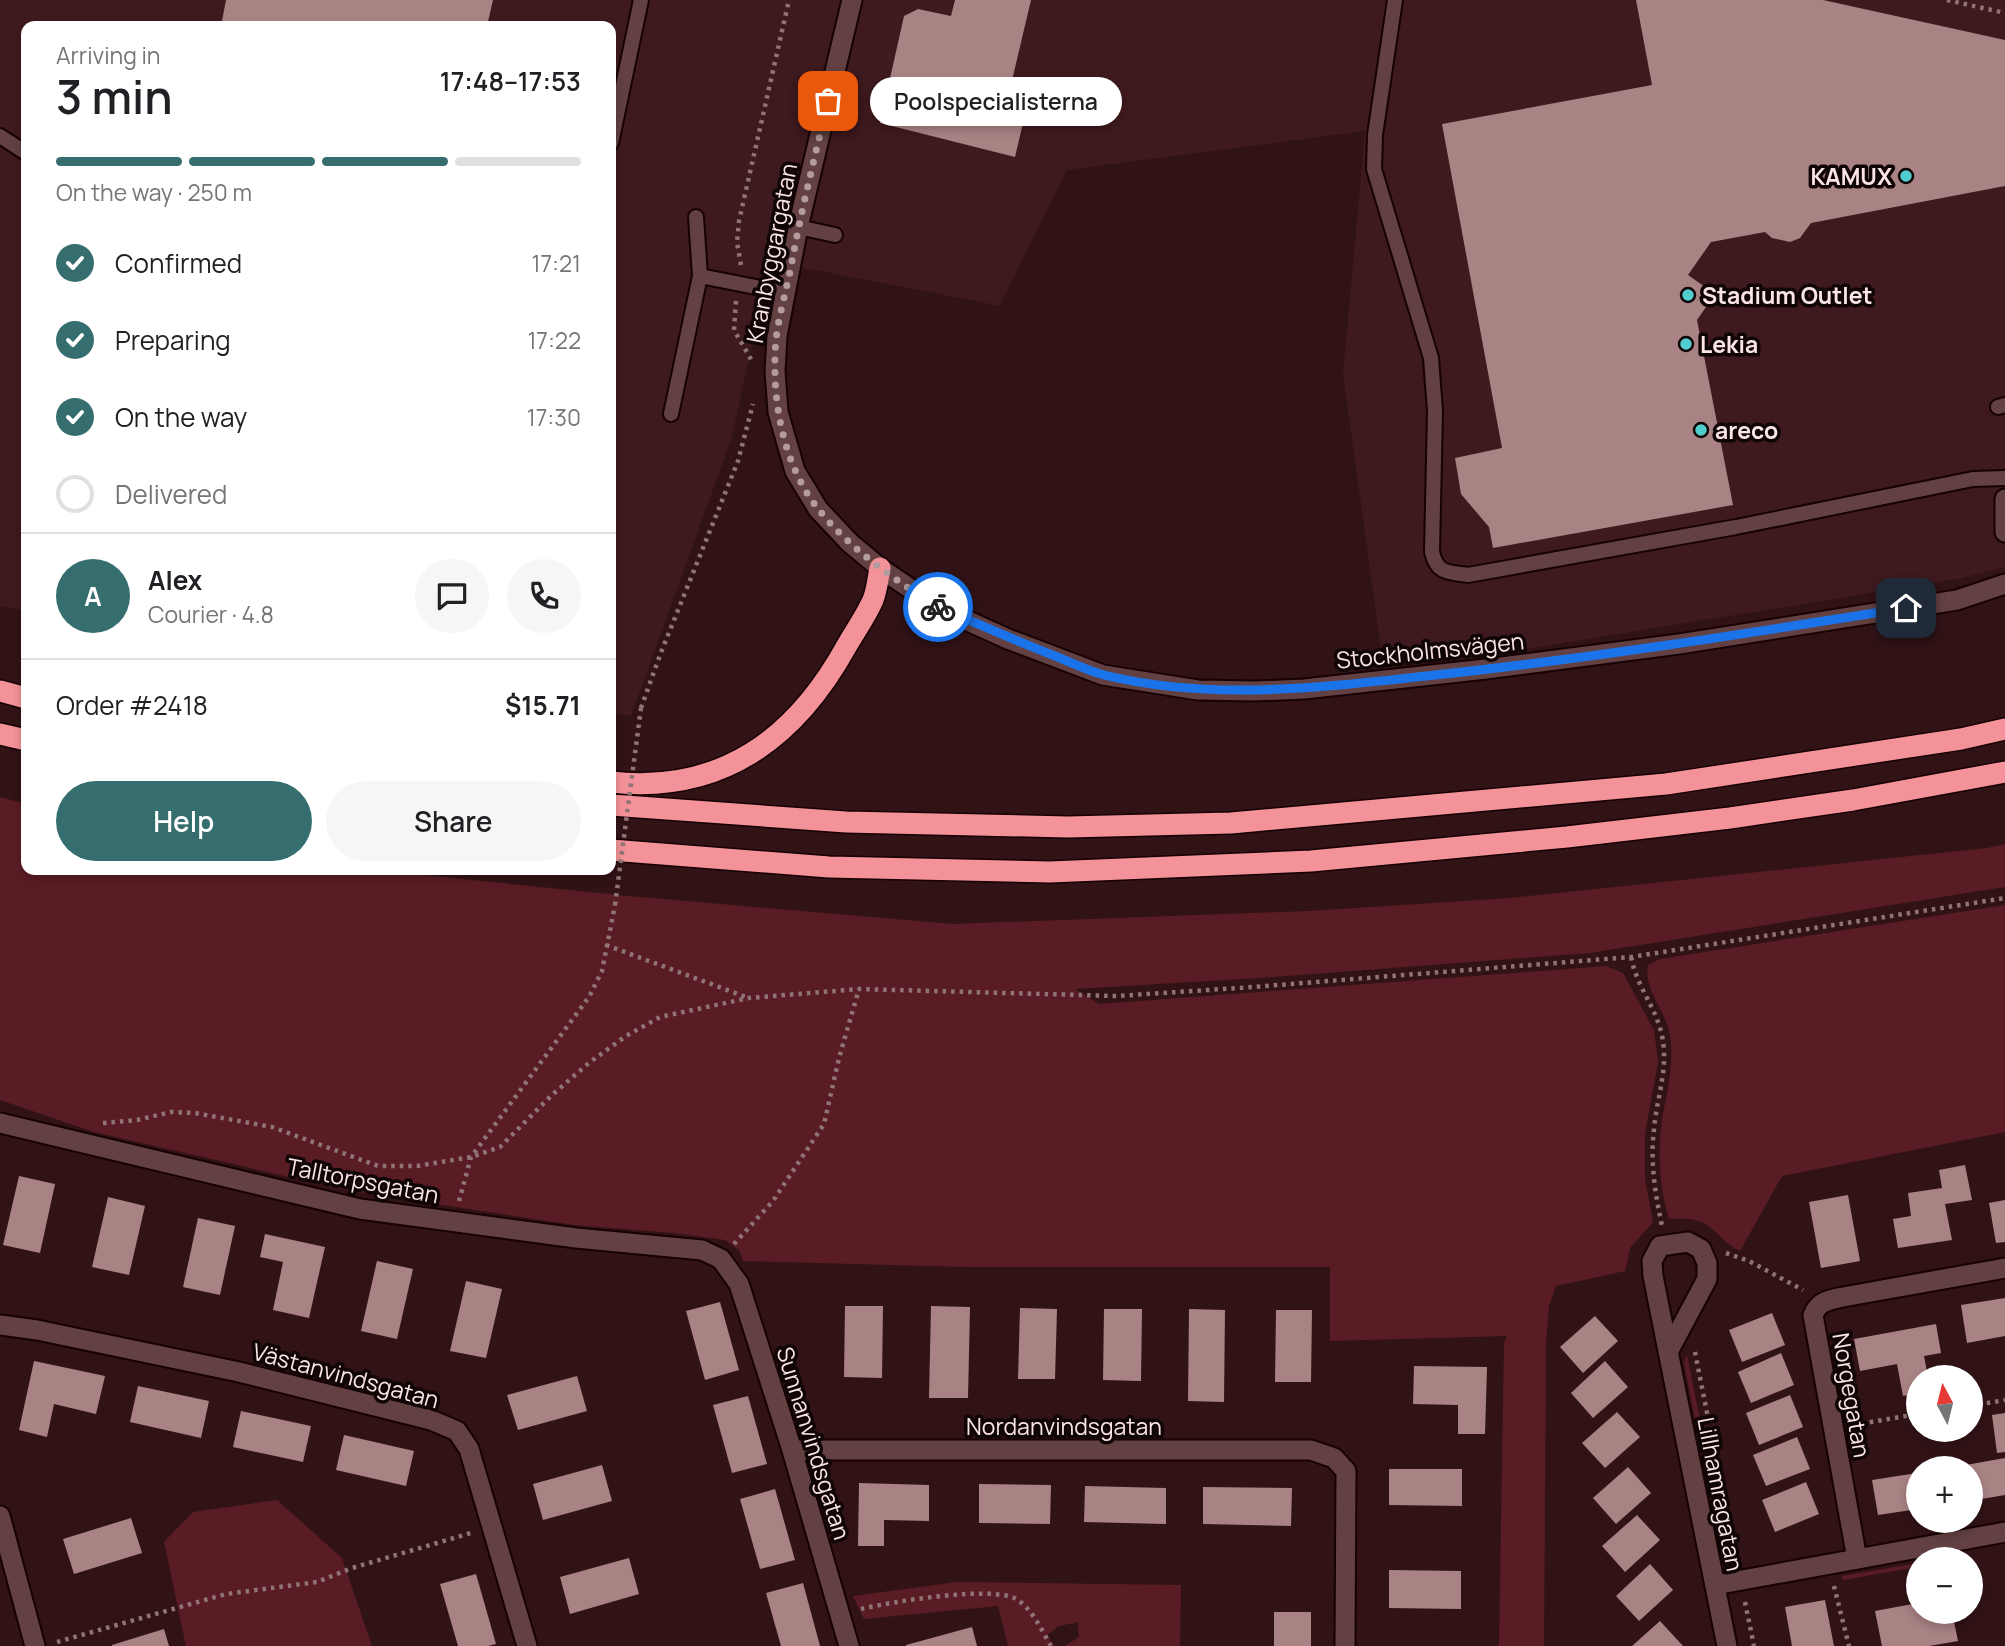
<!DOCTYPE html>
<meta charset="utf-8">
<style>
body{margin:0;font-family:Manrope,sans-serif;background:#f6f6f6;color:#202124;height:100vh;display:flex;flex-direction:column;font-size:26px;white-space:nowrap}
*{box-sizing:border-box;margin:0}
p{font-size:23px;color:#757577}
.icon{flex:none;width:38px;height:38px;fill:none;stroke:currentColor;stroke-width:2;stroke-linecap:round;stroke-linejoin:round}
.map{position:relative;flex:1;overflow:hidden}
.drawer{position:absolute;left:21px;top:21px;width:595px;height:854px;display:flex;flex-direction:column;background:#fff;border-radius:14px;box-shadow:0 4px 10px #0003}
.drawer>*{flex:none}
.needle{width:46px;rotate:353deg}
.fabs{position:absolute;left:1906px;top:1365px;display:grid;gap:14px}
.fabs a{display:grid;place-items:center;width:77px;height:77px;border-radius:50%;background:#fff;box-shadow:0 4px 10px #0003;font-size:35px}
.pin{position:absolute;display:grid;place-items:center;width:60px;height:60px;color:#fff;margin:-30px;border-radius:14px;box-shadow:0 4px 10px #0006}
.courier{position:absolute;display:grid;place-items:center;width:70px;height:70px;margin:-35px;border:5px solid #1a73e8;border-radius:50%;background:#fff;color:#222;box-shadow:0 2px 9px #0007}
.bubble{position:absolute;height:49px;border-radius:24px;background:#fff;box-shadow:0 4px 10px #0003;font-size:23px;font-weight:600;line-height:49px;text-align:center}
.overview em{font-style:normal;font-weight:600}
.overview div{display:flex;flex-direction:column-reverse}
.overview{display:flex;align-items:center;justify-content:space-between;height:119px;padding:0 35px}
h1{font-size:46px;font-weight:600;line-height:52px}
.bar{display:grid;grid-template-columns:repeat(4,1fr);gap:10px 7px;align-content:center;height:84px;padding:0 35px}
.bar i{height:9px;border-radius:5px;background:#e0e0e0}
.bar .current{background:#366e70}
.bar p{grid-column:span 4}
.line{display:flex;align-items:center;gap:18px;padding:0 35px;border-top:2px solid #e0e0e0}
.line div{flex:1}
.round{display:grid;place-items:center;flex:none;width:74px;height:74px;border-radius:37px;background:#f6f6f6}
ol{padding:0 35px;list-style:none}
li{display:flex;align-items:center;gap:21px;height:77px}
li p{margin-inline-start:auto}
li .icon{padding:7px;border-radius:50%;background:#366e70;color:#fff;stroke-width:4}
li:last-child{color:#757577}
li i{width:38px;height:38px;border:4px solid #e0e0e0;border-radius:50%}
.button{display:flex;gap:14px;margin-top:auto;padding:14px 35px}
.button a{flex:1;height:80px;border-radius:42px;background:#366e70;color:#fff;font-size:28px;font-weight:600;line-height:80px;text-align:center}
.button a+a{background:#f6f6f6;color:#202124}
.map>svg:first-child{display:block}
.built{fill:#3e191d}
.green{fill:#5a1c24}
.building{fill:#a98284}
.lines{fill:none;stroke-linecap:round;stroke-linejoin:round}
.service-casing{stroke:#170103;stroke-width:18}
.minor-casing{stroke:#170103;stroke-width:23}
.tertiary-casing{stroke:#170103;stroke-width:23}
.motorway-casing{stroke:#170103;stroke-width:24}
.path{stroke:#8f7476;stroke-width:4.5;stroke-dasharray:3.5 5;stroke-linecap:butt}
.service{stroke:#634142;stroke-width:14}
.minor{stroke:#634142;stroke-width:19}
.tertiary{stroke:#634142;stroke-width:19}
.motorway{stroke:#f39298;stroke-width:21}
.path-bridge{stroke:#8f7476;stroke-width:4.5;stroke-dasharray:3.5 5;stroke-linecap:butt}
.done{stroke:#b49b9d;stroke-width:7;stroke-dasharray:0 12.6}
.route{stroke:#1a73e8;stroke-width:9}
.poi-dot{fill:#52cdce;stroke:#100505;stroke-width:2.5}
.labels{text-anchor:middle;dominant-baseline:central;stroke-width:7;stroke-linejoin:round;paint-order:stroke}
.poi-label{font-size:23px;font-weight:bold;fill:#fae4e5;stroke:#100505;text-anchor:start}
.street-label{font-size:23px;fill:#fae4e5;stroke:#100505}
</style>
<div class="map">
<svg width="2005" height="1646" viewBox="0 0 2005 1646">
<rect width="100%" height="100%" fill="#311316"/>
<!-- built -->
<polygon class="built" points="0,0 2005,0 2005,567 1958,579 1520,650 1383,664 1343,374 1365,131 1067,170 1000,306 770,261 732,437 631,716 611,713 611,26 26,26 26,611 0,606"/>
<!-- green -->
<g class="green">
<polygon points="0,797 26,804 26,870 375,870 628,896 952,924 1309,911 1510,898 1987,848 2005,844 2005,887 1590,953 1259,978 1075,989 1099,1004 1606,966 1623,973 1654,1030 1658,1062 1645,1134 1645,1179 1653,1222 1630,1248 1625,1271 1556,1286 1549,1306 1546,1344 1544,1646 1499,1646 1504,1343 1507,1336 1330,1341 1330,1267 967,1267 743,1261 739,1250 725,1240 674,1233 574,1225 350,1191 94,1132 0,1100"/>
<path d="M2005,905V1132L1782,1176L1740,1251C1709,1234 1715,1215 1669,1219C1660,1189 1658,1159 1661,1127C1665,1097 1675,1066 1670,1035C1666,1010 1643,990 1648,965L1660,959Z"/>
<polygon points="1687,1355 1727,1553 1722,1553 1686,1374 1684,1360"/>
<polygon points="277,1500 342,1558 372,1646 186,1646 164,1542 193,1512"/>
<polygon points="1918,1563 1918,1567 1843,1580 1842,1576"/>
<polygon points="957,1582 1181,1585 1180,1646 1065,1646 1079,1637 1078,1622 1059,1626 1047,1635 1054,1646 1008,1646 998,1606 864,1619 853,1596"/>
</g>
<!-- building -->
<g class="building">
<polygon points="226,0 493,0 487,26 221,26"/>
<polygon points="955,0 1031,0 1010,89 1030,93 1015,157 880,123 904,16 918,9 951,16"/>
<polygon points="1636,0 1823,0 2005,40 2005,186 1811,223 1800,238 1790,242 1772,238 1765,232 1711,242 1688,275 1715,294 1697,320 1733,505 1493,548 1489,527 1461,494 1455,458 1502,448 1442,124 1652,85"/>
<polygon points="1965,1165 1972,1200 1945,1204 1952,1240 1898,1248 1893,1219 1911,1216 1908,1193 1942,1188 1939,1170"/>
<polygon points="19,1176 55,1184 40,1253 3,1245"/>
<polygon points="1848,1195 1860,1261 1821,1268 1809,1202"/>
<polygon points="108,1197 145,1206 129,1275 92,1267"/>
<polygon points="2005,1200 2005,1242 1996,1243 1989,1203"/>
<polygon points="198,1218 235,1226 220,1295 183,1287"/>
<polygon points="265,1234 325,1247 309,1318 273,1310 283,1262 260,1257"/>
<polygon points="377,1261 413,1269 397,1339 361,1331"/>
<polygon points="466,1281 502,1289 486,1358 450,1351"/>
<polygon points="2005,1298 2005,1336 1967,1343 1961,1305"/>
<polygon points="720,1302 739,1370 705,1380 686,1311"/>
<polygon points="845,1306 883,1306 882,1378 844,1377"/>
<polygon points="931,1306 970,1307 968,1398 929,1398"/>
<polygon points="1020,1308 1057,1309 1055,1379 1018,1379"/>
<polygon points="1104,1309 1142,1309 1141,1381 1103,1380"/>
<polygon points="1189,1309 1225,1310 1224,1402 1188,1401"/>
<polygon points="1276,1310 1312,1310 1311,1382 1275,1382"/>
<polygon points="1772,1313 1785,1345 1742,1362 1729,1330"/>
<polygon points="1595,1316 1618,1341 1583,1373 1560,1347"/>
<polygon points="1936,1324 1941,1353 1924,1356 1928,1377 1918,1377 1918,1393 1903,1396 1897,1364 1860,1371 1854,1339"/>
<polygon points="1781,1353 1794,1385 1751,1403 1738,1372"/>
<polygon points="34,1361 105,1376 96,1414 54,1404 47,1437 19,1430"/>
<polygon points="1605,1361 1628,1387 1593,1418 1571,1393"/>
<polygon points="1414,1366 1487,1367 1485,1434 1458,1434 1458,1405 1413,1404"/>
<polygon points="577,1376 587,1411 518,1430 507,1395"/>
<polygon points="138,1386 209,1401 201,1438 130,1422"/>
<polygon points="1790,1395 1803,1427 1759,1445 1746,1413"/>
<polygon points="748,1396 767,1464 732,1473 713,1405"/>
<polygon points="241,1411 311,1426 303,1462 233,1447"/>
<polygon points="1617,1412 1640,1437 1605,1468 1582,1443"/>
<polygon points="2005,1413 2005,1452 1997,1453 1992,1415"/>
<polygon points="344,1435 414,1451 406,1486 336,1470"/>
<polygon points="1797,1437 1810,1469 1766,1486 1753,1455"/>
<polygon points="2005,1458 2005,1495 1970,1501 1970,1468 1960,1468 1960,1466"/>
<polygon points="602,1465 612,1501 543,1520 533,1484"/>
<polygon points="1628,1467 1651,1493 1616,1524 1593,1498"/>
<polygon points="1389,1469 1462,1469 1462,1506 1389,1505"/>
<polygon points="1917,1473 1918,1509 1878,1515 1872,1480"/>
<polygon points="1806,1482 1819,1514 1775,1532 1762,1500"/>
<polygon points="859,1483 929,1485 929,1521 884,1520 884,1546 858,1546"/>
<polygon points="979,1484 1051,1485 1050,1524 979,1523"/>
<polygon points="1085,1486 1166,1488 1166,1524 1084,1522"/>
<polygon points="1203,1487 1292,1488 1291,1526 1203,1524"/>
<polygon points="775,1489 795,1560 760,1569 740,1499"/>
<polygon points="1637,1515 1660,1540 1625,1572 1602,1546"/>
<polygon points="131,1518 142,1553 74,1574 63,1539"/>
<polygon points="629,1558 639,1594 570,1614 560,1577"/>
<polygon points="1650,1564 1673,1590 1639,1621 1616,1596"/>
<polygon points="1389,1570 1461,1571 1461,1609 1389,1608"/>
<polygon points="476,1574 496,1644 488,1646 458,1646 440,1584"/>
<polygon points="803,1583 820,1646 781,1646 766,1593"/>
<polygon points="1825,1600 1834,1646 1792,1646 1785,1607"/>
<polygon points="1918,1603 1918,1612 1952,1612 1958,1641 1929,1646 1882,1646 1875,1611"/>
<rect x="1274" y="1612" width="37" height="34"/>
<polygon points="1660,1621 1683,1646 1632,1646"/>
<polygon points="972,1627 977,1646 906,1646 906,1645"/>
<polygon points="164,1629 169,1646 112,1646 112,1645"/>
</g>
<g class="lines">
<!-- service casing -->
<g class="service-casing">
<g id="service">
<path d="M1395,0L1375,135L1374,169L1431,358L1435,411L1432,552C1437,574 1448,572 1468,575L1736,527L1973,479L2005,478"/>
<polyline points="0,136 26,153"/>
<polyline points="611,143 641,0"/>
<polyline points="798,227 835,235"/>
<polyline points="700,276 786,293"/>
<polyline points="1998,407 2005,405"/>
<polyline points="671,414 700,276 696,217"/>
</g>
</g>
<!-- minor casing -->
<g class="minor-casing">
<g id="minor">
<polyline points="2005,499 2005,532"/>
<polyline points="0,1123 360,1209 576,1238 702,1250 721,1259 739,1284 792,1450 849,1646"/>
<polyline points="0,1325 37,1330 239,1372 431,1420 457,1431 469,1449 527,1646"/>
<polyline points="1668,1352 1707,1279 1707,1263 1701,1249 1688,1242 1660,1246 1652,1261 1653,1276 1727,1646"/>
<polyline points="792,1450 1311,1450 1334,1458 1346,1471 1345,1646"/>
<polyline points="0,1516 35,1646"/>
<path d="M1857,1559L1813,1315C1819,1301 1829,1300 1843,1297L2005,1268"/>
<polyline points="1715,1585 2005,1532"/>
</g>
</g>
<!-- tertiary casing -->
<g class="tertiary-casing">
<polyline id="tertiary" points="852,0 798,227 777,336 775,371 778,412 795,471 818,509 850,543 880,568 937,607 1008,639 1103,675 1198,690 1255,691 1304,689 1486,669 1679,644 1957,600 2005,584"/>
</g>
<!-- motorway casing -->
<g class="motorway-casing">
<g id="motorway">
<polyline points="0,691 26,698"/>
<polyline points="0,734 26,740"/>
<path d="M611,782C721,794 795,739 846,647C855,631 866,616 873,600C877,590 878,578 880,568"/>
<polyline points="611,805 846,822 1068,827 1231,823 1666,784 1961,739 2005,729"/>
<polyline points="611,850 829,867 1050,872 1311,861 1567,837 1730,818 1853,800 2005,772"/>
</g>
</g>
<!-- path -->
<g class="path">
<polyline points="1947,0 2005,13"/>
<polyline points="741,265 737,243 739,221 789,0"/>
<polyline points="736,301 734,330 752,361"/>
<polyline points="641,708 660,655 738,461 753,404"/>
<polyline points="606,945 746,997"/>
<path d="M1631,957C1638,993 1663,1013 1664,1053C1665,1078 1656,1104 1654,1129C1650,1162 1655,1193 1662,1226"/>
<polyline points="103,1123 137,1120 171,1112 195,1113 272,1127 378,1166 417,1166 471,1157 500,1147 552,1095 590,1062 626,1036 660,1017 749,998 859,989 1117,996 1253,987 1631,957 2005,898"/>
<polyline points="459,1201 471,1157 589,997 602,971 615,905"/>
<polyline points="734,1244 773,1201 824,1124 839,1058 859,989"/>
<polyline points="1726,1253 1749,1261 1803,1290"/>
<polyline points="1695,1352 1736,1559"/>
<polyline points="1970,1406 2005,1400"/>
<polyline points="1853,1425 1918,1414"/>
<polyline points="1834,1586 1849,1646"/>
<polyline points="1745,1602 1754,1646"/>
<path d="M861,1609C890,1602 992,1585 1016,1599C1032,1608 1042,1631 1051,1646"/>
<polyline points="57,1642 226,1594 317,1582 352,1568 471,1533"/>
</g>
<!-- service -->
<use href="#service" class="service"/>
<!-- minor -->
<use href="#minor" class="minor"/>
<!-- tertiary -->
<use href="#tertiary" class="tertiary"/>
<!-- motorway -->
<use href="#motorway" class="motorway"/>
<!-- path-bridge -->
<polyline class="path-bridge" points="615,905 641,708"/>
</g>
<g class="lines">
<!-- done -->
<path class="done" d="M828,101C815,156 801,211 791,267C786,291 779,315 776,339C771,397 782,464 819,510C851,550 895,580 938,607"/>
<!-- route -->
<path class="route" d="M938,607C979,624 1018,642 1060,658C1074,664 1089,671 1104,675C1214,702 1325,687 1435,675C1593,658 1750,633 1906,608"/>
</g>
<!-- markers -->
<g class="poi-dot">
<circle cx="1906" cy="176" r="7"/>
<circle cx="1688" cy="295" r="7"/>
<circle cx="1686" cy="344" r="7"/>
<circle cx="1701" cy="430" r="7"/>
</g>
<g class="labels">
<!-- poi labels -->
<g class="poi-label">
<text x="1892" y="176" text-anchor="end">KAMUX</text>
<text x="1702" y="295">Stadium Outlet</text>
<text x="1700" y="344">Lekia</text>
<text x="1715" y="430">areco</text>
</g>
<!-- street labels -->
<g class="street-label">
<text transform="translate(771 253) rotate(-79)">Kranbyggargatan</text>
<text transform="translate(1430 650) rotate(-6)">Stockholmsvägen</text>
<text transform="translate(363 1180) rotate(11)">Talltorpsgatan</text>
<text transform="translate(346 1375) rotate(15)">Västanvindsgatan</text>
<text transform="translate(1852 1395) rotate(80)">Norgegatan</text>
<text x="1064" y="1426">Nordanvindsgatan</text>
<text transform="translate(814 1443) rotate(73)">Sunnanvindsgatan</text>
<text transform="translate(1721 1494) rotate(79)">Lillhamragatan</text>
</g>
</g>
</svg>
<div class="fabs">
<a><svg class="needle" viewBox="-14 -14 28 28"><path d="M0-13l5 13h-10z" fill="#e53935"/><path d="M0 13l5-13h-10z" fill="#757577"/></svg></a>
<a>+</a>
<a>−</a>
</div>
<div class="pin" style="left:828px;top:101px;background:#ea580c"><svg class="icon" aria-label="bag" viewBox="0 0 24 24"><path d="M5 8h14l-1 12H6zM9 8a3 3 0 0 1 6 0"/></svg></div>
<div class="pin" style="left:1906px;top:608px;background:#1f2937"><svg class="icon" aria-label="home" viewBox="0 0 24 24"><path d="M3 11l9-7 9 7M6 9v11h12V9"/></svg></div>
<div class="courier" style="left:938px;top:607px"><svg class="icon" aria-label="bike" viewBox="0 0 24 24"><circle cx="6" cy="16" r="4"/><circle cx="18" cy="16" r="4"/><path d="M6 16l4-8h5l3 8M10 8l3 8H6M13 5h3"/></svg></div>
<div class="bubble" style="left:870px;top:77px;width:252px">Poolspecialisterna</div>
<section class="drawer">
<div class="overview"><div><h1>3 min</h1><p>Arriving in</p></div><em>17:48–17:53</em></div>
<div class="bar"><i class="current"></i><i class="current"></i><i class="current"></i><i></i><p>On the way · 250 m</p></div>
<ol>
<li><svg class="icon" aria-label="check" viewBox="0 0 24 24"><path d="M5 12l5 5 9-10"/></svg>Confirmed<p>17:21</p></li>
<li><svg class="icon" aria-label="check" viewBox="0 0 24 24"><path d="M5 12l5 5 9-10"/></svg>Preparing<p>17:22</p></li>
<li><svg class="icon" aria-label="check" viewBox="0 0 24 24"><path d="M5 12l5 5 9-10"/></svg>On the way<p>17:30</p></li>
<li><i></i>Delivered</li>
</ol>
<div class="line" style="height:126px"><b class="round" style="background:#366e70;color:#fff">A</b><div><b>Alex</b><p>Courier · 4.8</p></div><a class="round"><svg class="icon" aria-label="chat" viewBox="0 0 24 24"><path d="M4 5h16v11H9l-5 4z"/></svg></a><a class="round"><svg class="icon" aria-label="phone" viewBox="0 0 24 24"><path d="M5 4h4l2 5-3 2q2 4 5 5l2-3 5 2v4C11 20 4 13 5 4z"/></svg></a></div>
<div class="line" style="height:91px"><div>Order #2418</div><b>$15.71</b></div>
<div class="button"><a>Help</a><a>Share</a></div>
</section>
</div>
